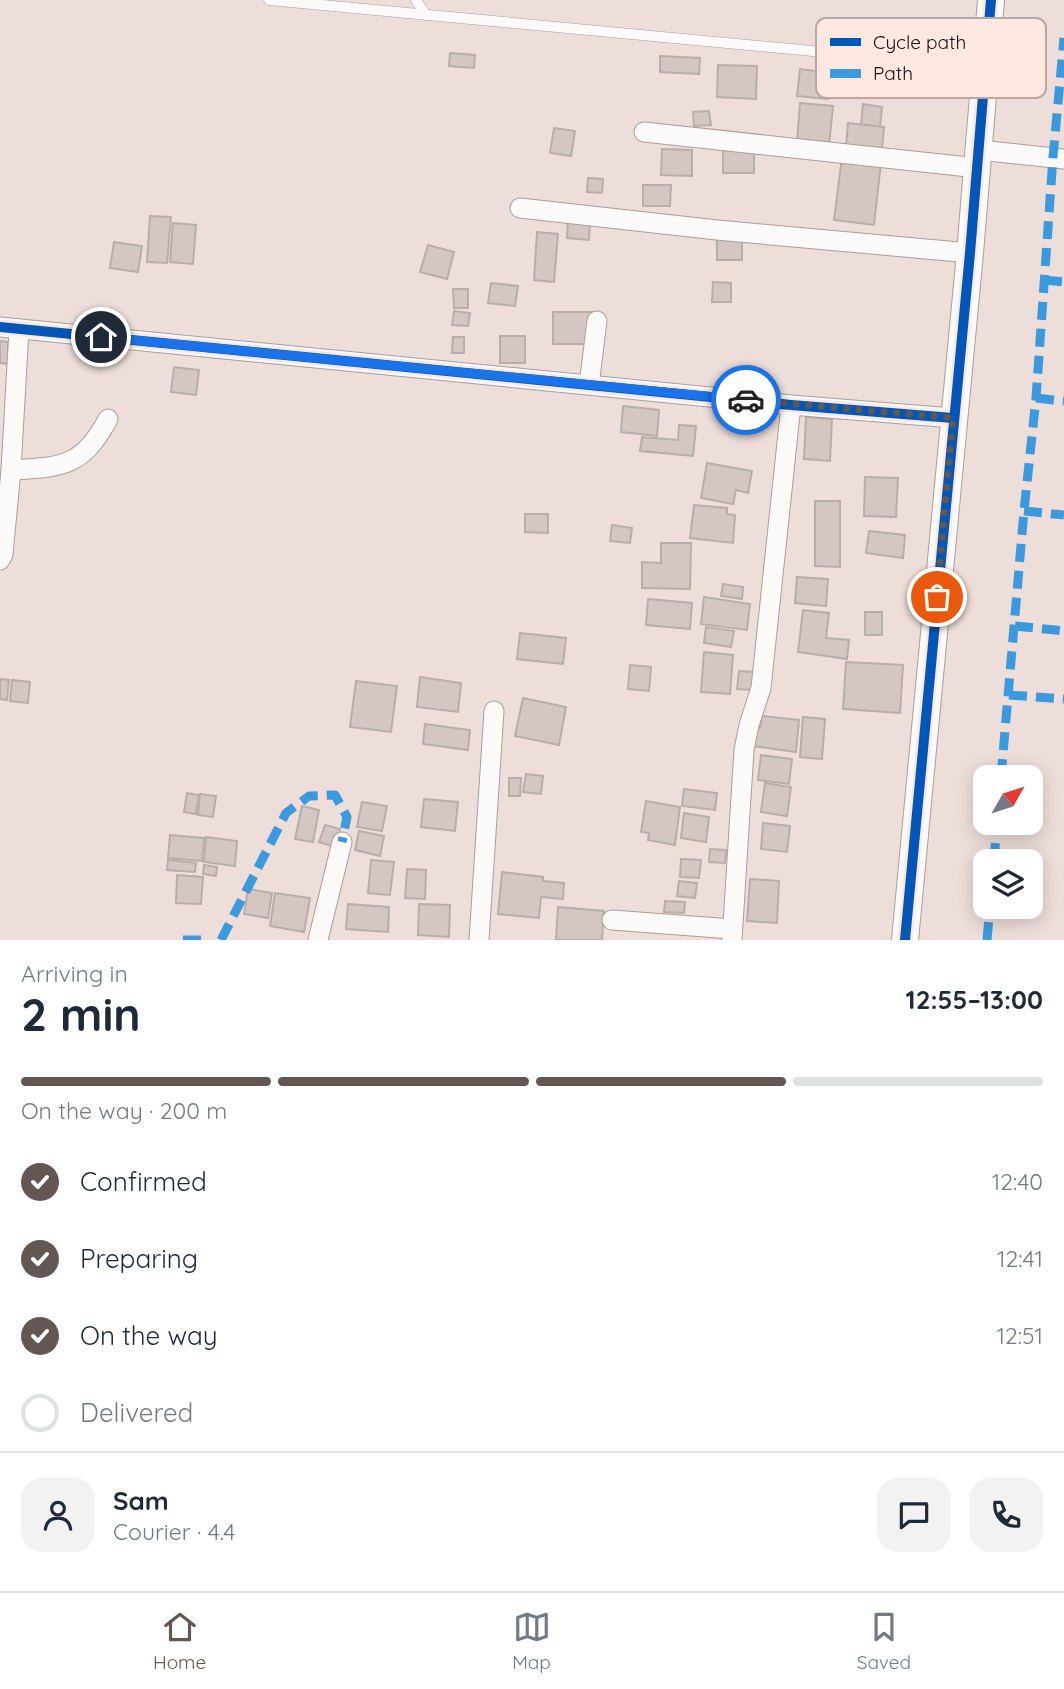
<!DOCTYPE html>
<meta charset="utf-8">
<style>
body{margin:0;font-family:Quicksand,sans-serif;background:#f2f2f3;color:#1f2937;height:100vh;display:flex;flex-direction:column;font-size:26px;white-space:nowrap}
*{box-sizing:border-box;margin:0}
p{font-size:23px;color:#747a83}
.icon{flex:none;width:38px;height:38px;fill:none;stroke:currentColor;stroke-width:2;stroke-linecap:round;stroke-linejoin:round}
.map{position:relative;height:940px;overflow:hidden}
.panel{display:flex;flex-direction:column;background:#fff;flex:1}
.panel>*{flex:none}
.needle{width:46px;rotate:51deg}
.buttons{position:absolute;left:973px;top:765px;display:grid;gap:14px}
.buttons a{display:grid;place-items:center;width:70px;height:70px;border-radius:14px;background:#fff;box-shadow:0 4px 18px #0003;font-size:35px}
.pin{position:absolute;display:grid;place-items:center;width:60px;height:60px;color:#fff;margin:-30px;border:4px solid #fff;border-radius:50%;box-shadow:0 2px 7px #0007}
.courier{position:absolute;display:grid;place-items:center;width:70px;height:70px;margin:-35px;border:5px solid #1a73e8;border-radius:50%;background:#fff;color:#222;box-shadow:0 2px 9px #0007}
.head em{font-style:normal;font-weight:700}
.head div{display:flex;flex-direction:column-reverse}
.head{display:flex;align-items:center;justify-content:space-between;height:119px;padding:0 21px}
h1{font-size:46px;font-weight:700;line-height:52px}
.bar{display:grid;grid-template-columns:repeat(4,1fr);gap:10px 7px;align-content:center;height:84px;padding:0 21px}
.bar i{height:9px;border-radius:5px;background:#e0e1e3}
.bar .selected{background:#635754}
.bar p{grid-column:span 4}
.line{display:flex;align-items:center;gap:18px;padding:0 21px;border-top:2px solid #e0e1e3}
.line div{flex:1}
.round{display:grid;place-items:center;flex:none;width:74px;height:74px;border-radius:21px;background:#f2f2f3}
ol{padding:0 21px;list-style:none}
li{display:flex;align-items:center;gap:21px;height:77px}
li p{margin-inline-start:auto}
li .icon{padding:7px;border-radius:50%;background:#635754;color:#fff;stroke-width:4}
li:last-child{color:#747a83}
li i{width:38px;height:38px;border:4px solid #e0e1e3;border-radius:50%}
.menu{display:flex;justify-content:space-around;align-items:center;height:98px;border-top:2px solid #e0e1e3;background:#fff;font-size:19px;color:#747a83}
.menu a{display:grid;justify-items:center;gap:4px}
.menu .selected{color:#635754}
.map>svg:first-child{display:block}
.building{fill:#d4c7c3;stroke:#b9ada9;stroke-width:2}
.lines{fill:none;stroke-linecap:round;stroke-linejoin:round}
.lane-casing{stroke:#a99e9a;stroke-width:11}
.street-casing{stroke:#a99e9a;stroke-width:21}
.secondary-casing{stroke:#a99e9a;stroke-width:28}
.lane{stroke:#fcfaf9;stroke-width:10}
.street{stroke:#fcfaf9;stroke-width:19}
.secondary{stroke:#fcfaf9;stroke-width:26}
.quiet{stroke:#3b9ade;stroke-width:9;stroke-dasharray:18 9;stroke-linecap:butt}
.cycleway-casing{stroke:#fee8e1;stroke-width:15}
.cycleway{stroke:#0057b8;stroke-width:10}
.done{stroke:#635754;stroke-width:7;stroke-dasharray:0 12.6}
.route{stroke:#1a73e8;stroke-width:9}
.key{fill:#fee8e1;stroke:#b9a7a1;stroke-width:2}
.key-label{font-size:19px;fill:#180f0c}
</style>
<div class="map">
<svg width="1064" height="940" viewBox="0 0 1064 940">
<rect width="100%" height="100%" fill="#edded9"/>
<!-- building -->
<g class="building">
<polygon points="450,53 475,55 474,68 449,66"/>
<polygon points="660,56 700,58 699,74 660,72"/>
<polygon points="718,65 757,66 756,99 717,97"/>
<polygon points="800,69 831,73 828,99 797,96"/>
<polygon points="800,103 833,106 829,146 797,143"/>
<polygon points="863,104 882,107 880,127 861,125"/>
<polygon points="709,111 711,125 694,126 693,112"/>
<polygon points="848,123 884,127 882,149 846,146"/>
<polygon points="554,128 575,131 571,156 550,153"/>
<rect x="723" y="146" width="31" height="27"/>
<polygon points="662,149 692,150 692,176 661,175"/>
<polygon points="842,157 881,162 874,225 834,220"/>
<polygon points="588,178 603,179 602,193 587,192"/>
<polygon points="643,185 671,185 670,206 643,206"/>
<polygon points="150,216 171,217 167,263 147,262"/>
<polygon points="568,219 590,220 589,240 567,238"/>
<polygon points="173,223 196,225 193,264 170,262"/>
<polygon points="537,232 558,234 554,282 534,280"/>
<rect x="717" y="235" width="25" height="25"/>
<polygon points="114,242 142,246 138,272 110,268"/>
<polygon points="428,245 454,252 447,279 420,272"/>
<polygon points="713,282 731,283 731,302 712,302"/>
<polygon points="491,283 518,286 515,306 488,303"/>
<polygon points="453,289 468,289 468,308 454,308"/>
<polygon points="454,311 470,313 468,326 452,325"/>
<rect x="553" y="312" width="40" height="32"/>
<rect x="500" y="336" width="25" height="27"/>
<polygon points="453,337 464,337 464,353 452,353"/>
<polygon points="0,341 8,342 8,364 0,363"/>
<polygon points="174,367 199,370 196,395 171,392"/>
<polygon points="623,406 659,410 657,436 621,432"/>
<polygon points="806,417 832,419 830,461 804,459"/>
<polygon points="679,425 696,426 693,456 640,451 642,437 678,440"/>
<polygon points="707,463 752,471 748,493 736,490 733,504 701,498"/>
<polygon points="865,477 898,478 896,517 864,516"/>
<polygon points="815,501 840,501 840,567 815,566"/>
<polygon points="694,505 727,508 727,514 735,515 733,543 690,538"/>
<polygon points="525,514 548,514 548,533 525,532"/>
<polygon points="612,525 632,528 630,543 610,541"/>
<polygon points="869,531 905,535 903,558 866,553"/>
<polygon points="661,543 691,543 690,589 642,588 642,562 661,563"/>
<polygon points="797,577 828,579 826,606 795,603"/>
<polygon points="723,584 743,587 742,599 721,596"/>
<polygon points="704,597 750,604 747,630 701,624"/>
<polygon points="648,599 692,603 690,629 646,625"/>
<polygon points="803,610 829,613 826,638 849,640 847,659 798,652"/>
<rect x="865" y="612" width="17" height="23"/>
<polygon points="706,627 734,631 731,647 704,643"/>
<polygon points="520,633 566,638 563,664 517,659"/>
<polygon points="704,652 733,655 730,694 701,692"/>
<polygon points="846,662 903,665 900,713 843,709"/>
<polygon points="630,665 651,667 649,691 628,689"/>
<polygon points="739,671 754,672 752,690 737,689"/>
<polygon points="420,677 461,683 458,712 417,707"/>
<polygon points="0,679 9,680 7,700 0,699"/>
<polygon points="12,680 30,682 28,703 10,701"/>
<polygon points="356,681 397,686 391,732 350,727"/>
<polygon points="523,698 566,707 559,745 515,736"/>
<polygon points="762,716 799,720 796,752 752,746 754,727 760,728"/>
<polygon points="803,717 825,719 822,759 800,757"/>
<polygon points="425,724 470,730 468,750 423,744"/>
<polygon points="761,755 792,759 789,784 758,780"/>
<polygon points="526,774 543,776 541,794 523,792"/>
<polygon points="509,778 521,778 520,796 509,796"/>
<polygon points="765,783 791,787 787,816 761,812"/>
<polygon points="684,789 717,793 715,810 682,806"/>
<polygon points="187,793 199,795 196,814 184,812"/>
<polygon points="200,794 216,796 213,817 198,815"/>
<polygon points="424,799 458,802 455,831 421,827"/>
<polygon points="646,801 680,807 675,845 648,840 649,833 641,832"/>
<polygon points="362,802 387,806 382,831 357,827"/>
<polygon points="302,806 319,810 313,842 295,839"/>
<polygon points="684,813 709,817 706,842 681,838"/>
<polygon points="763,823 790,826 787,852 761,849"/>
<polygon points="325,825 340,829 335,847 319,842"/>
<polygon points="359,831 384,836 380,856 355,850"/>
<polygon points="170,835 204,838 202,861 168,858"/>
<polygon points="206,837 237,841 235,866 204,862"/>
<polygon points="710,849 726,850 725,863 709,862"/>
<polygon points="681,859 701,860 699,878 680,877"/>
<polygon points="168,860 196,863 195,872 167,870"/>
<polygon points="371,860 394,862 390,895 368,893"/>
<polygon points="204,865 217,867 216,876 203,874"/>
<polygon points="407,869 426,870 425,899 405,898"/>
<polygon points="502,872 543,877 543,881 564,883 563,899 541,897 539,918 498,914"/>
<polygon points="177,875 203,877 201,904 176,903"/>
<polygon points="750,879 779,881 777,923 747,921"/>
<polygon points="679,881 697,883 695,898 677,896"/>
<polygon points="248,889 272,893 268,918 244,914"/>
<polygon points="275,893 310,898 304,932 270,926"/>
<polygon points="665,901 685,902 684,913 664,912"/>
<polygon points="348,904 389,907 388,932 346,929"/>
<polygon points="419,904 450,905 449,937 418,935"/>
<polygon points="558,907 604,911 602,940 556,940"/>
</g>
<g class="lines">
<!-- lane casing -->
<g class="lane-casing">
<g id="lane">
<polyline points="269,0 983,67"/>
<polyline points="416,0 426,15"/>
</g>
</g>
<!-- street casing -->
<g class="street-casing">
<g id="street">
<polyline points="644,132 978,168"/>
<polyline points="979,150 1064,159"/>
<polyline points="520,208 717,230 970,253"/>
<polyline points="0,327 791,405 953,418"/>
<polyline points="589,385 597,321"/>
<path d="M11,470C63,467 82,467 108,419"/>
<polyline points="0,560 3,554 11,470 19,329"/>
<polyline points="612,920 732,929"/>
<polyline points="318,940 342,842"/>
<polyline points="479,940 494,711"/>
<polyline points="732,940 744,750 749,725 761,688 791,405"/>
</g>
</g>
<!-- secondary casing -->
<g class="secondary-casing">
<polyline id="secondary" points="905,940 970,253 991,0"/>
</g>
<!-- lane -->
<use href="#lane" class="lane"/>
<!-- street -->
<use href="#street" class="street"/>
<!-- secondary -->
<use href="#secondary" class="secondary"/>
<!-- quiet -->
<g class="quiet">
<polyline points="1044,280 1064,282"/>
<polyline points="1036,398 1064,401"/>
<polyline points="1024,511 1064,515"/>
<polyline points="1015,626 1064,631"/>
<polyline points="1009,695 1064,699"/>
<polyline points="1001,777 1024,511 1036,398 1053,157 1064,38"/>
<polyline points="994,861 997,822"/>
<polyline points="183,940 208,940"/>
<polyline points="221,940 286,813 309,796 335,795 347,817 342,842"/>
<polyline points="987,940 990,906"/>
</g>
<!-- cycleway casing -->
<g class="cycleway-casing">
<g id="cycleway">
<polyline points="0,327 791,405 953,418"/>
<polyline points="905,940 970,253 991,0"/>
</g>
</g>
<!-- cycleway -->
<use href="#cycleway" class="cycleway"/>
</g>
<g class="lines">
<!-- done -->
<polyline class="done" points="746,400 953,418 937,597"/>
<!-- route -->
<polyline class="route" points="101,337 746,400"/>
</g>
<!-- legend -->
<rect x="816" y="18" width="230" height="80" rx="10" class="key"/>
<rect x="830" y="38" width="31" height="8" fill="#0057b8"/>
<rect x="830" y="69" width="31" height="9" fill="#3b9ade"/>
<g class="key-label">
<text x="873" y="49">Cycle path</text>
<text x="873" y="80">Path</text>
</g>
</svg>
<div class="buttons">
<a><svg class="needle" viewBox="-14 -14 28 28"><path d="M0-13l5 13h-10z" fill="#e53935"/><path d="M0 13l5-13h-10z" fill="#747a83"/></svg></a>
<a><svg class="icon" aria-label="layers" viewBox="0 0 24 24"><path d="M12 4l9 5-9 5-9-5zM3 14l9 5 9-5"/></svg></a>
</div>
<div class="pin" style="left:937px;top:597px;background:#ea580c"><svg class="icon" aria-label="bag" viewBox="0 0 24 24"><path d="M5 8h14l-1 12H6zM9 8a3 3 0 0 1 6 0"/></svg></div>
<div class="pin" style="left:101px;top:337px;background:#1f2937"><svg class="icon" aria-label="home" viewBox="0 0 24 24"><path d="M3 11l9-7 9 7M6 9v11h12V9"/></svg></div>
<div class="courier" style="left:746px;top:400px"><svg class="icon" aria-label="car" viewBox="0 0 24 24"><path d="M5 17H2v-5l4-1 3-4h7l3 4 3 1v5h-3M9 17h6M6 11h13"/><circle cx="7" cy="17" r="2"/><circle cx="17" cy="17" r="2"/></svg></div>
</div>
<section class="panel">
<div class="head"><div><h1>2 min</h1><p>Arriving in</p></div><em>12:55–13:00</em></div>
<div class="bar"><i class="selected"></i><i class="selected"></i><i class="selected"></i><i></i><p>On the way · 200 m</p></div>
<ol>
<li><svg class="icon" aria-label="check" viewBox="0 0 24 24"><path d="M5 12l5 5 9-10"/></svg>Confirmed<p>12:40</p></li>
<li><svg class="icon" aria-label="check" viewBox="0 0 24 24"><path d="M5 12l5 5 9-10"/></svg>Preparing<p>12:41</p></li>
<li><svg class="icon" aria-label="check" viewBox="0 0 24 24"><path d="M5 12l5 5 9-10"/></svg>On the way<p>12:51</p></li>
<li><i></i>Delivered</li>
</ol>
<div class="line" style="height:126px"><a class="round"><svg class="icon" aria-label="person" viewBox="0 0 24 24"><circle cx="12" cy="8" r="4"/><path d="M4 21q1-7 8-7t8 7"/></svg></a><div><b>Sam</b><p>Courier · 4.4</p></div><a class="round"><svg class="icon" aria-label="chat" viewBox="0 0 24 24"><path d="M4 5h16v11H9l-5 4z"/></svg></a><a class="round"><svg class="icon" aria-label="phone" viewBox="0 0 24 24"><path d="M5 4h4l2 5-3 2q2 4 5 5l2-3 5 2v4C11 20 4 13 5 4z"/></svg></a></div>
</section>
<nav class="menu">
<a class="selected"><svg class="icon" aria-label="home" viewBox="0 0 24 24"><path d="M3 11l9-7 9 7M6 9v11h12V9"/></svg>Home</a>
<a><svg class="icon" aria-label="map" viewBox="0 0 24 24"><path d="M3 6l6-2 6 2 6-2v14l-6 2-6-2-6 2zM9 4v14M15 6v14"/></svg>Map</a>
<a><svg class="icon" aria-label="saved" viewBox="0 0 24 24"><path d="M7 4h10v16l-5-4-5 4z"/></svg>Saved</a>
</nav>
